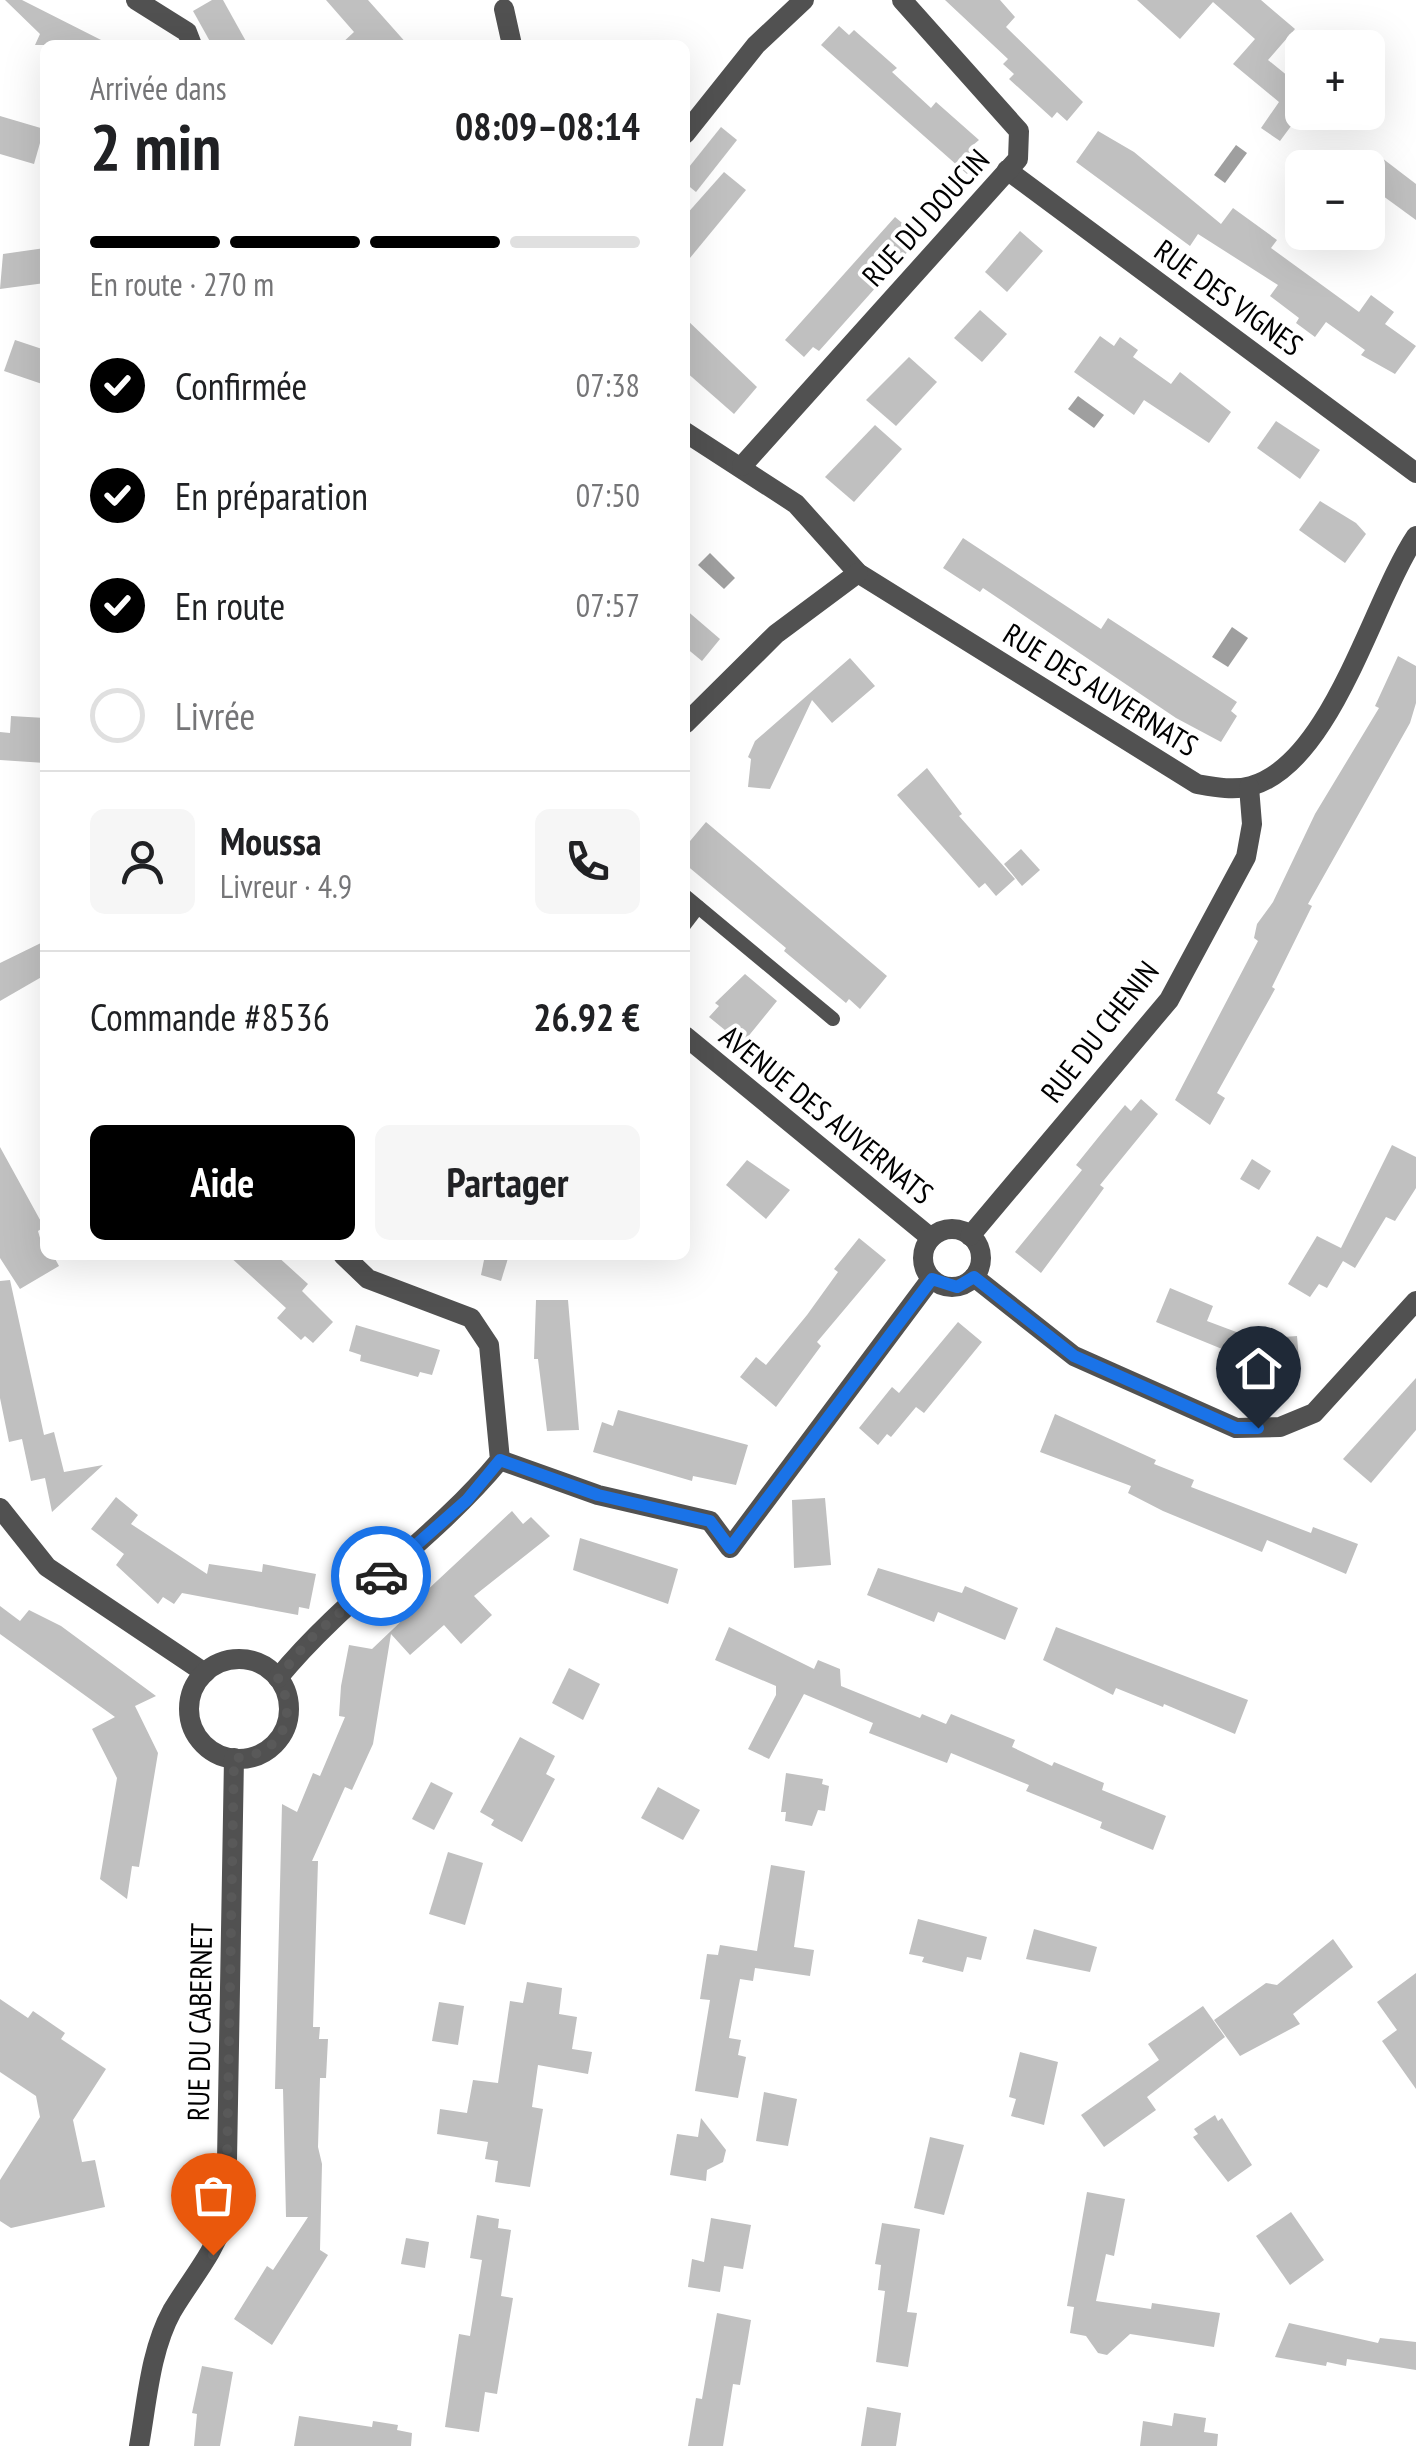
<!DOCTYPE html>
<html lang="fr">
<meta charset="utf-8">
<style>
body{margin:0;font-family:"PT Sans Narrow",sans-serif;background:#f6f6f6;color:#202124;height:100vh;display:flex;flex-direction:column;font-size:38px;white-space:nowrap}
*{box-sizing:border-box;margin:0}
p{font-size:32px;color:#757577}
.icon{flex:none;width:55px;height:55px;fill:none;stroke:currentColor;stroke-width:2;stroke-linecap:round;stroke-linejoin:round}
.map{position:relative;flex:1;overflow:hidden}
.side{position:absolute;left:40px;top:40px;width:650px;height:1220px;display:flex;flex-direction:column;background:#fff;border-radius:15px;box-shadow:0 10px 40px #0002}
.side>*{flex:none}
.buttons{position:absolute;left:1285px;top:30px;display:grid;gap:20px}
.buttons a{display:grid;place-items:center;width:100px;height:100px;border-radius:15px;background:#fff;box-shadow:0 10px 40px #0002;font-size:50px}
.pin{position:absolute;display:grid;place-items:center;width:85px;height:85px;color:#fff;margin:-102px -42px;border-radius:50% 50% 50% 0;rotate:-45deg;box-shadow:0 0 10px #0007}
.pin .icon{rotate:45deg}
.courier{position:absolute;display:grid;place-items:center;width:100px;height:100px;margin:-50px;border:8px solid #1a73e8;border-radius:50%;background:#fff;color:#222;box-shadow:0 2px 12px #0007}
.summary em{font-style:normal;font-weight:700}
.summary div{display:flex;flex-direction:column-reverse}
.summary{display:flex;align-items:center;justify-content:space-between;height:170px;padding:0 50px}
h1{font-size:65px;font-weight:700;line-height:75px}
.bar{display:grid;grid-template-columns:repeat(4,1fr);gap:15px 10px;align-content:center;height:120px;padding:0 50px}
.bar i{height:12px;border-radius:8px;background:#e0e0e0}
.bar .active{background:#000}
.bar p{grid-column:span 4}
.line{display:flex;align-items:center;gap:25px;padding:0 50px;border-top:2px solid #e0e0e0}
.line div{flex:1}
.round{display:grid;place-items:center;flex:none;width:105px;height:105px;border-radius:15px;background:#f6f6f6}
ol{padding:0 50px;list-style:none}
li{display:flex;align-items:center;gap:30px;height:110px}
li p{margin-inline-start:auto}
li .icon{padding:10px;border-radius:50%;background:#000;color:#fff;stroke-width:4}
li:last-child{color:#757577}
li i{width:55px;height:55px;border:5px solid #e0e0e0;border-radius:50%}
.primary-button{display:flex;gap:20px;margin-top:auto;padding:20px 50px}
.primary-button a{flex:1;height:115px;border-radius:15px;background:#000;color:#fff;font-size:40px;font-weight:700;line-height:115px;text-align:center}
.primary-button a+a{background:#f6f6f6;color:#202124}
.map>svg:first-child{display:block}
.water{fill:#9f9f9f}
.building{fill:#c0c0c0}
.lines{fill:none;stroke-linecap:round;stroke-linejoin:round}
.lane{stroke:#515151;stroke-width:14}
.street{stroke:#515151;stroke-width:20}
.done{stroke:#595959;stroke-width:10;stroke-dasharray:0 18}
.route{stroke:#1a73e8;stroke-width:12}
.labels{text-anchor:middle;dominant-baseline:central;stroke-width:8;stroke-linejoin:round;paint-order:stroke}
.street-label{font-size:30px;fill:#000;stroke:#fff}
</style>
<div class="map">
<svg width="1416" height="2446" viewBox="0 0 1416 2446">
<rect width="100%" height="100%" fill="#fff"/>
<!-- water -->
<g class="water">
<polygon points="1236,145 1247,153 1225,183 1214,175"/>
<polygon points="1078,396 1104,415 1094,428 1068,409"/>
<polygon points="710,553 735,578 724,589 698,565"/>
<polygon points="1232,627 1248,638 1228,667 1212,657"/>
</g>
<!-- building -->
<g class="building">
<polygon points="5,0 22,0 111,45 35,45 40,34"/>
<polygon points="212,0 223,0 248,45 212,45 193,11"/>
<polygon points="326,0 368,0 408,45 340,45 354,32"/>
<polygon points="945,0 1000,0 1015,17 1006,27 1083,102 1067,121 1057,112 1052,118 1009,79 1014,74 1003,64 1008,59"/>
<polygon points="1137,0 1261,0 1295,29 1268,60 1294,81 1302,69 1302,122 1297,118 1280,141 1261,128 1279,102 1233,64 1255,39 1213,2 1180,39"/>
<polygon points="839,26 849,35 854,30 897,68 892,72 931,108 936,102 979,140 973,145 984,155 967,174 821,45"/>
<polygon points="0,116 44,129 34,164 0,154"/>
<polygon points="721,127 737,140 696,192 685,183 685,172"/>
<polygon points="1098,131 1134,152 1221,224 1233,208 1277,240 1271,248 1359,312 1371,295 1394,312 1385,324 1416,346 1395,374 1361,355 1365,350 1326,322 1315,337 1296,323 1299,318 1270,296 1278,285 1198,234 1190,246 1076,162"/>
<polygon points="1378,155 1416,184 1416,220 1368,185 1368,168"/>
<polygon points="724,172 746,190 685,264 685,216"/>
<polygon points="895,217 914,233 906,243 911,248 819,351 813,347 804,357 785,340"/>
<polygon points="1020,231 1043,251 1007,292 985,272"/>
<polygon points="45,248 45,283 0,289 3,254"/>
<polygon points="980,310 1007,334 982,362 954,338"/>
<polygon points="685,318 757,387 734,414 685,371"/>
<polygon points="1100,336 1114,346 1120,337 1138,350 1133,357 1171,384 1180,372 1231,412 1209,443 1144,400 1134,415 1074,372"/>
<polygon points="15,340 45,350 45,385 4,371"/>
<polygon points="909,357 937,382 896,426 866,400"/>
<polygon points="1276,421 1320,450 1300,479 1257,448"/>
<polygon points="875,425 902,449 854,502 825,477"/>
<polygon points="1320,501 1356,523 1366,534 1345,563 1299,530"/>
<polygon points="963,538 1101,629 1108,618 1237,702 1231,711 1237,716 1221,742 1176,718 983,588 980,592 943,568"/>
<polygon points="685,609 720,639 702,661 685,647"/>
<polygon points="1398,656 1416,666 1416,703 1410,723 1308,904 1312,906 1272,987 1275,989 1217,1093 1225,1098 1210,1125 1175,1100 1258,941 1254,938 1257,924 1273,902 1315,814 1379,708 1375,706"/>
<polygon points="850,658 875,686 832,723 812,700 770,789 748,787 751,759 748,757 755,741"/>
<polygon points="11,716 45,718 45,763 0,760 0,732 10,733"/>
<polygon points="927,768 962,814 959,816 1015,879 996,896 985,883 979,888 897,795"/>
<polygon points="706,822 887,976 860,1009 849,999 846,1003 784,951 786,948 685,864 685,847"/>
<polygon points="1021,849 1040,870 1022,886 1004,864"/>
<polygon points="45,941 45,975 0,1001 0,963"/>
<polygon points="745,974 777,1001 742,1044 709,1017 719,1006 715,1003"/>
<polygon points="1141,1099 1158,1114 1100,1185 1104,1188 1096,1199 1041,1273 1015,1252 1082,1170 1076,1165 1101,1134 1125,1105 1131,1111"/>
<polygon points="1392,1145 1416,1157 1416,1188 1395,1221 1386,1217 1355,1268 1343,1261 1327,1288 1319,1284 1310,1297 1288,1284 1317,1236 1341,1248"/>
<polygon points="0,1147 44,1227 38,1231 45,1255 53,1255 59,1266 20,1289 0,1258"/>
<polygon points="1252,1159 1271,1171 1259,1190 1240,1179"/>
<polygon points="747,1160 790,1190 766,1219 726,1185"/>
<polygon points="859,1238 886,1260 817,1342 821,1346 776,1407 740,1377 756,1357 766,1365 807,1315 838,1272 834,1269"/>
<polygon points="228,1255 276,1255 308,1284 302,1291 333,1322 313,1343 305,1336 301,1340 277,1318 286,1308"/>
<polygon points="485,1255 509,1255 501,1281 481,1275"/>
<polygon points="10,1280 44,1435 54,1432 64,1472 103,1465 52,1512 45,1478 31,1481 22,1439 9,1442 0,1398 0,1281"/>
<polygon points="1170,1288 1213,1306 1207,1321 1255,1339 1297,1336 1300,1372 1258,1376 1223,1361 1227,1351 1156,1322"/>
<polygon points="536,1300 568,1300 579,1430 547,1431 538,1359 534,1359"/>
<polygon points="958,1322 982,1342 924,1413 916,1407 891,1437 887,1434 878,1445 859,1428 892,1387 899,1393"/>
<polygon points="356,1325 440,1350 432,1375 420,1372 418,1377 360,1361 361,1355 349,1351"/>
<polygon points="1416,1378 1416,1430 1371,1483 1343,1459"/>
<polygon points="618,1410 748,1445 736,1485 693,1476 692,1481 593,1452 602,1422 613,1426"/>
<polygon points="1055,1414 1156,1460 1154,1464 1194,1480 1191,1487 1311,1533 1313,1527 1358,1544 1346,1574 1267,1540 1262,1552 1163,1511 1128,1493 1131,1486 1040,1452"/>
<polygon points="116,1497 138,1515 131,1524 207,1574 209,1564 262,1572 263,1564 316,1574 309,1609 299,1607 298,1615 182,1593 174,1604 163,1597 158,1604 116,1565 124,1554 91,1529"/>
<polygon points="825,1498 831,1565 794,1568 792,1500"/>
<polygon points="512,1511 523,1524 531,1517 550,1536 474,1596 492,1615 461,1644 444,1625 410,1655 391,1634 373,1744 352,1790 345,1787 312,1861 318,1861 313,2027 320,2027 319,2039 328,2039 326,2078 320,2078 318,2147 322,2164 320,2250 328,2255 272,2345 234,2319 267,2266 273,2270 308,2217 286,2217 283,2089 275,2089 282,1804 297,1812 313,1773 320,1776 345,1717 339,1716 341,1686 349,1645 372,1649 412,1611 408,1608"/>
<polygon points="580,1538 678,1569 668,1604 573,1570"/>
<polygon points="878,1568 962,1593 965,1586 1018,1608 1005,1640 938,1612 934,1622 867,1595"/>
<polygon points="0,1606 20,1621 29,1610 61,1626 156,1696 135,1706 158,1753 139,1867 132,1866 127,1899 100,1879 117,1778 92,1729 115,1717 0,1634"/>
<polygon points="729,1627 814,1669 818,1660 840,1669 841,1686 920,1718 922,1714 946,1724 951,1714 1015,1740 1012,1747 1052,1766 1054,1762 1104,1783 1102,1790 1166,1816 1153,1850 1100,1828 1102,1822 1026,1791 1029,1785 951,1753 947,1763 869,1733 873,1723 804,1694 769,1759 748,1749 776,1695 776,1686 715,1660"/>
<polygon points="1056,1627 1248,1700 1235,1734 1164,1704 1163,1707 1116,1688 1113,1695 1043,1660"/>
<polygon points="569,1668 600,1684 583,1720 552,1703"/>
<polygon points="520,1737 555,1756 546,1774 555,1779 522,1842 491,1825 494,1820 480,1812"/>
<polygon points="786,1773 823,1779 822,1784 829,1786 825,1811 818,1810 812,1826 785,1821 786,1812 781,1812"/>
<polygon points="431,1782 453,1793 434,1830 412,1819"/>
<polygon points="658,1787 700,1810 683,1840 641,1818"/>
<polygon points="448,1852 483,1863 465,1925 429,1914"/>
<polygon points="771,1865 805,1871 794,1947 814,1950 810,1976 755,1968 753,1981 740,1979 729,2038 741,2040 738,2055 746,2057 738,2098 695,2091 710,2000 700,1999 707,1954 718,1955 720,1945 757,1951"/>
<polygon points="918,1919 987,1937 981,1960 967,1957 963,1972 922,1962 924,1957 909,1954"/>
<polygon points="1034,1929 1097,1947 1090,1972 1026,1959"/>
<polygon points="1333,1939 1353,1967 1293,2014 1300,2024 1240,2056 1214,2020 1266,1983 1277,1985"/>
<polygon points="1416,1973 1416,2089 1382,2041 1397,2030 1377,2002"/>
<polygon points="527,1982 562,1988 559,2014 577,2017 572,2049 592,2052 588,2074 538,2065 532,2107 543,2109 530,2187 495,2182 498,2161 485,2159 488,2142 437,2134 440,2109 467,2113 473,2080 498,2083 510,2001 523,2003"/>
<polygon points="0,1999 28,2018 33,2011 65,2033 61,2039 106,2069 73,2120 82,2162 95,2160 105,2207 11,2228 0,2221 0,2180 40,2117 36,2096 0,2072"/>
<polygon points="439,2002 464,2006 458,2045 432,2041"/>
<polygon points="1203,2006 1225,2037 1147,2097 1156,2110 1104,2147 1081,2115 1159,2060 1148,2044"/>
<polygon points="1020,2052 1058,2062 1044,2125 1011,2116 1016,2099 1009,2097"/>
<polygon points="764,2092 797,2099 788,2146 756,2141"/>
<polygon points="1215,2115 1218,2121 1222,2118 1252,2165 1228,2182 1193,2137 1198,2134 1194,2129"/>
<polygon points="701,2118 726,2150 723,2162 707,2170 706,2181 670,2175 677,2134 698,2137"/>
<polygon points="930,2137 964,2145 944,2215 914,2208"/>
<polygon points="1087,2192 1125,2199 1114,2256 1106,2254 1096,2301 1151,2309 1152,2303 1220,2313 1214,2347 1130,2334 1107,2355 1098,2353 1086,2336 1070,2333 1074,2307 1067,2306"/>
<polygon points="1291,2212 1324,2260 1290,2285 1256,2236"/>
<polygon points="477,2215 499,2219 498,2228 511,2230 501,2296 513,2298 497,2394 485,2392 479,2432 445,2427 459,2334 470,2336 482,2260 470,2258"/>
<polygon points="711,2218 751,2225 743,2269 724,2266 720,2292 688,2287 692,2259 704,2262"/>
<polygon points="882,2223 920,2229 907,2312 917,2313 908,2367 876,2362 885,2291 878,2290 881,2265 875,2264"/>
<polygon points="406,2238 429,2242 425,2268 401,2264"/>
<polygon points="717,2313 751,2320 740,2385 733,2384 723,2446 688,2446 696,2398 702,2399"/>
<polygon points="1289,2323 1378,2343 1380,2338 1416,2342 1416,2370 1347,2359 1346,2366 1327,2362 1326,2366 1275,2357"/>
<polygon points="202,2366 233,2372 220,2446 194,2446 197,2414 192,2413"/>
<polygon points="867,2407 901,2413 896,2446 861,2446"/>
<polygon points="1174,2413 1206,2418 1204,2432 1218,2434 1217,2446 1140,2446 1143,2421 1172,2426"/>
<polygon points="299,2416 372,2427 373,2421 398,2425 397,2430 412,2433 411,2446 294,2446"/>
</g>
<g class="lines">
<!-- lane -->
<g class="lane">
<polyline points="685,896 833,1019"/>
<polyline points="685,924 698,907"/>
</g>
<!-- street -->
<g class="street">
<polyline points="136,0 187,32 192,45"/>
<polyline points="504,9 512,45"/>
<polyline points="685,134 756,45 804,0"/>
<polyline points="1007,170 1416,473"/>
<path d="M685,432L796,504L858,573L1197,784C1214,787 1234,791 1251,786C1332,763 1372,602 1416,536"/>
<polyline points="742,466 1018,159 1019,131 902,0"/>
<polyline points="685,724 776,634 858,573"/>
<polyline points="685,1036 931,1238"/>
<circle cx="952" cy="1258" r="29"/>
<polyline points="970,1236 1169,1000 1246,857 1252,824 1249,787"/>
<polyline points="974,1277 1074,1356 1236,1428 1280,1427 1314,1413 1416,1301"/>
<polyline points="500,1460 598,1495 710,1521 730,1548 931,1279"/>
<polyline points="0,1508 47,1567 205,1673"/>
<circle cx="239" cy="1709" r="50"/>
<path d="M278,1678C344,1597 434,1540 500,1460L489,1345L471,1318L368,1279L343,1255"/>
<path d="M139,2446C147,2402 150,2351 172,2311C193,2276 211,2258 226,2218L234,1758"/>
</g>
</g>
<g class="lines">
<!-- done -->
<path class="done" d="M213,2255L226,2218L234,1758C280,1756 300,1718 278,1678L308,1641L381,1576"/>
<!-- route -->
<polyline class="route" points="381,1576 467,1500 500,1460 598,1495 710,1521 730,1548 932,1279 957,1287 974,1277 1074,1356 1236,1428 1258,1428"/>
</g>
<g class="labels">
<!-- street labels -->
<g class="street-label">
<text transform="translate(925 217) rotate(-48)">RUE DU DOUCIN</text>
<text transform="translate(1229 297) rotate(36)">RUE DES VIGNES</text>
<text transform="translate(1101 689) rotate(32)">RUE DES AUVERNATS</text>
<text transform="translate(1099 1031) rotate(-52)">RUE DU CHENIN</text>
<text transform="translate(827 1114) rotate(39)">AVENUE DES AUVERNATS</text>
<text transform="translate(199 2022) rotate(-89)">RUE DU CABERNET</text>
</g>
</g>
</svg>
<div class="buttons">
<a>+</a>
<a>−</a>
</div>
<div class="pin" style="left:213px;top:2255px;background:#ea580c"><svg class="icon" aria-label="bag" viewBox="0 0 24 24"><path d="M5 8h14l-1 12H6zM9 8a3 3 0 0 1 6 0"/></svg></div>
<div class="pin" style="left:1258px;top:1428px;background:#1f2937"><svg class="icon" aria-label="home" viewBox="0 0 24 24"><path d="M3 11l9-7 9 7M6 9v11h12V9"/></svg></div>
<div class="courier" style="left:381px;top:1576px"><svg class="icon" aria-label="car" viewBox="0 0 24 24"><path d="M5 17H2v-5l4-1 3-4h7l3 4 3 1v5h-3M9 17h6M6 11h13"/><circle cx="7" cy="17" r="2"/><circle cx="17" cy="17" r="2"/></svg></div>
<section class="side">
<div class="summary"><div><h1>2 min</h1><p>Arrivée dans</p></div><em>08:09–08:14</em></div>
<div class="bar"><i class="active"></i><i class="active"></i><i class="active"></i><i></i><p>En route · 270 m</p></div>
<ol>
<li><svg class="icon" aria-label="check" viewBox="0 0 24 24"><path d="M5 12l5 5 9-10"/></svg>Confirmée<p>07:38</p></li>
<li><svg class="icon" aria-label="check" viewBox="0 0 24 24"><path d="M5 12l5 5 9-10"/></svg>En préparation<p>07:50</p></li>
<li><svg class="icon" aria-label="check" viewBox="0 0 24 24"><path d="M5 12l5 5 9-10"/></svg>En route<p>07:57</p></li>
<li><i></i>Livrée</li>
</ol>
<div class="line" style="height:180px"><a class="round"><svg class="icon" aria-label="person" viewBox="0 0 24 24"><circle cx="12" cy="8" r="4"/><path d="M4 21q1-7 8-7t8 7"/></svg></a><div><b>Moussa</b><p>Livreur · 4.9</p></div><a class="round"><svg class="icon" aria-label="phone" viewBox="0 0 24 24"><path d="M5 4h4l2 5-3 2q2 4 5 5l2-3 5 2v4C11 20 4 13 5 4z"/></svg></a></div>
<div class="line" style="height:130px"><div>Commande #8536</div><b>26.92 €</b></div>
<div class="primary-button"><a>Aide</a><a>Partager</a></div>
</section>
</div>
